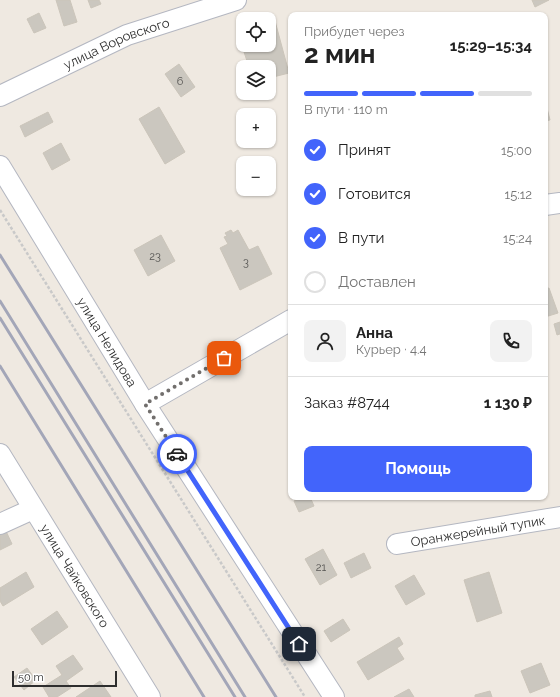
<!DOCTYPE html>
<html lang="ru">
<meta charset="utf-8">
<style>
body{margin:0;font-family:Raleway,sans-serif;background:#f2f2f2;color:#222;height:100vh;display:flex;flex-direction:column;font-size:15px;white-space:nowrap}
*{box-sizing:border-box;margin:0}
p{font-size:13px;color:#767676}
.icon{flex:none;width:22px;height:22px;fill:none;stroke:currentColor;stroke-width:2;stroke-linecap:round;stroke-linejoin:round}
.map{position:relative;flex:1;overflow:hidden}
.sheet{position:absolute;left:288px;top:12px;width:260px;height:488px;display:flex;flex-direction:column;background:#fff;border-radius:8px;box-shadow:0 1px 3px #0004}
.sheet>*{flex:none}
.tools{position:absolute;left:236px;top:12px;display:grid;gap:8px}
.tools a{display:grid;place-items:center;width:40px;height:40px;border-radius:8px;background:#fff;box-shadow:0 1px 3px #0004;font-size:20px}
.scale{position:absolute;left:12px;bottom:10px;width:105px;box-sizing:border-box;padding-left:4px;border:2px solid #2e2e2e;border-top:0;font-size:11px;line-height:14px;white-space:nowrap;color:#2e2e2e;-webkit-text-stroke:3px #fff;paint-order:stroke}
.pin{position:absolute;display:grid;place-items:center;width:34px;height:34px;color:#fff;margin:-17px;border-radius:8px;box-shadow:0 2px 6px #0006}
.courier{position:absolute;display:grid;place-items:center;width:40px;height:40px;margin:-20px;border:3px solid #4264fb;border-radius:50%;background:#fff;color:#222;box-shadow:0 1px 5px #0007}
.overview em{font-style:normal;font-weight:700}
.overview div{display:flex;flex-direction:column-reverse}
.overview{display:flex;align-items:center;justify-content:space-between;height:68px;padding:0 16px}
h1{font-size:26px;font-weight:700;line-height:30px}
.bar{display:grid;grid-template-columns:repeat(4,1fr);gap:6px 4px;align-content:center;height:48px;padding:0 16px}
.bar i{height:5px;border-radius:3px;background:#e0e0e0}
.bar .selected{background:#4264fb}
.bar p{grid-column:span 4}
.line{display:flex;align-items:center;gap:10px;padding:0 16px;border-top:1px solid #e0e0e0}
.line div{flex:1}
.round{display:grid;place-items:center;flex:none;width:42px;height:42px;border-radius:8px;background:#f2f2f2}
ol{padding:0 16px;list-style:none}
li{display:flex;align-items:center;gap:12px;height:44px}
li p{margin-inline-start:auto}
li .icon{padding:4px;border-radius:50%;background:#4264fb;color:#fff;stroke-width:4}
li:last-child{color:#767676}
li i{width:22px;height:22px;border:2px solid #e0e0e0;border-radius:50%}
.button{display:flex;gap:8px;margin-top:auto;padding:8px 16px}
.button a{flex:1;height:46px;border-radius:8px;background:#4264fb;color:#fff;font-size:16px;font-weight:700;line-height:46px;text-align:center}
.map>svg:first-child{display:block}
.building{fill:#cbc7bf;stroke:#cbc5ba}
.lines{fill:none;stroke-linecap:round;stroke-linejoin:round}
.minor-casing{stroke:#b4b7c1;stroke-width:22}
.path{stroke:#c9c9c9;stroke-width:2.5;stroke-dasharray:3 2;stroke-linecap:butt}
.minor{stroke:#fff;stroke-width:20}
.rail{stroke:#a3a6b8;stroke-width:3}
.done{stroke:#726f6d;stroke-width:4;stroke-dasharray:0 7.2}
.route{stroke:#4264fb;stroke-width:5}
.labels{text-anchor:middle;dominant-baseline:central;stroke-width:3;stroke-linejoin:round;paint-order:stroke}
.number-label{font-size:11px;fill:#555452}
.street-label{font-size:13px;fill:#2e2e2e;stroke:#fff}
</style>
<div class="map">
<svg width="560" height="697" viewBox="0 0 560 697">
<rect width="100%" height="100%" fill="#efe9e1"/>
<!-- building -->
<g class="building">
<polygon points="56,0 70,0 77,22 64,26"/>
<polygon points="88,0 99,0 101,4 91,8"/>
<polygon points="532,0 549,0 535,7"/>
<polygon points="39,13 46,28 34,33 27,19"/>
<polygon points="275,21 289,73 269,78 269,67 249,67 244,52 258,48 257,45 269,45 269,23"/>
<polygon points="179,64 195,87 181,97 165,74"/>
<polygon points="545,100 550,120 545,121"/>
<polygon points="159,107 185,152 165,164 139,119"/>
<polygon points="48,112 53,122 25,137 20,126"/>
<polygon points="61,143 70,160 52,170 43,153"/>
<polygon points="231,230 233,233 238,230 249,250 258,246 272,274 240,290 220,248 228,244 224,237 227,236 225,233"/>
<polygon points="161,235 175,261 148,276 134,250"/>
<polygon points="549,288 558,313 545,317 545,289"/>
<polygon points="560,322 560,334 557,335 554,324"/>
<polygon points="304,497 310,497 314,506 299,512 294,501"/>
<polygon points="5,529 12,544 0,550 0,531"/>
<polygon points="323,549 337,575 320,585 305,559"/>
<polygon points="364,553 371,568 351,578 344,563"/>
<polygon points="26,572 34,587 3,606 0,601 0,588"/>
<polygon points="489,572 502,613 477,622 464,580"/>
<polygon points="414,575 425,594 406,605 395,586"/>
<polygon points="57,611 68,627 42,645 31,629"/>
<polygon points="343,619 350,630 331,642 324,631"/>
<polygon points="399,637 403,644 397,648 404,659 368,680 357,662"/>
<polygon points="73,655 83,669 66,681 71,688 57,697 49,697 43,687 62,675 56,666"/>
<polygon points="541,663 550,685 530,693 521,671"/>
<polygon points="27,668 36,680 24,690 14,677"/>
<polygon points="100,681 111,697 76,697"/>
<polygon points="409,689 414,697 394,697"/>
<polygon points="490,691 492,697 475,697 475,695"/>
</g>
<g class="lines">
<!-- minor casing -->
<g class="minor-casing">
<g id="minor">
<path id="s1" d="M0,96L127,35L236,0"/>
<path id="s2" d="M0,166L145,404L334,697"/>
<polyline points="545,205 560,203"/>
<polyline points="145,404 291,320"/>
<path id="s3" d="M0,454L150,697"/>
<polyline points="0,524 33,509"/>
<path id="s4" d="M397,544L560,517"/>
</g>
</g>
<!-- path -->
<polyline class="path" points="0,210 305,697"/>
<!-- minor -->
<use href="#minor" class="minor"/>
<!-- rail -->
<g class="rail">
<polyline points="0,255 276,697"/>
<polyline points="0,301 245,697"/>
<polyline points="0,318 235,697"/>
<polyline points="0,366 204,697"/>
</g>
</g>
<g class="lines">
<!-- done -->
<polyline class="done" points="177,454 145,404 224,358"/>
<!-- route -->
<polyline class="route" points="177,454 299,644"/>
</g>
<g class="labels">
<!-- number labels -->
<g class="number-label">
<text x="180" y="81">6</text>
<text x="155" y="256">23</text>
<text x="246" y="262">3</text>
<text x="321" y="567">21</text>
</g>
<!-- street labels -->
<g class="street-label">
<text stroke="none"><textPath href="#s1" startOffset="128">улица Воровского</textPath></text>
<text stroke="none"><textPath href="#s2" startOffset="206">улица Нелидова</textPath></text>
<text stroke="none"><textPath href="#s4" startOffset="82">Оранжерейный тупик</textPath></text>
<text stroke="none"><textPath href="#s3" startOffset="143">улица Чайковского</textPath></text>
</g>
</g>
</svg>
<div class="tools">
<a><svg class="icon" aria-label="locate" viewBox="0 0 24 24"><circle cx="12" cy="12" r="6"/><path d="M12 2v4M12 18v4M2 12h4M18 12h4"/></svg></a>
<a><svg class="icon" aria-label="layers" viewBox="0 0 24 24"><path d="M12 4l9 5-9 5-9-5zM3 14l9 5 9-5"/></svg></a>
<a>+</a>
<a>−</a>
</div>
<div class="scale">50 m</div>
<div class="pin" style="left:224px;top:358px;background:#ea580c"><svg class="icon" aria-label="bag" viewBox="0 0 24 24"><path d="M5 8h14l-1 12H6zM9 8a3 3 0 0 1 6 0"/></svg></div>
<div class="pin" style="left:299px;top:644px;background:#1f2937"><svg class="icon" aria-label="home" viewBox="0 0 24 24"><path d="M3 11l9-7 9 7M6 9v11h12V9"/></svg></div>
<div class="courier" style="left:177px;top:454px"><svg class="icon" aria-label="car" viewBox="0 0 24 24"><path d="M5 17H2v-5l4-1 3-4h7l3 4 3 1v5h-3M9 17h6M6 11h13"/><circle cx="7" cy="17" r="2"/><circle cx="17" cy="17" r="2"/></svg></div>
<section class="sheet">
<div class="overview"><div><h1>2 мин</h1><p>Прибудет через</p></div><em>15:29–15:34</em></div>
<div class="bar"><i class="selected"></i><i class="selected"></i><i class="selected"></i><i></i><p>В пути · 110 m</p></div>
<ol>
<li><svg class="icon" aria-label="check" viewBox="0 0 24 24"><path d="M5 12l5 5 9-10"/></svg>Принят<p>15:00</p></li>
<li><svg class="icon" aria-label="check" viewBox="0 0 24 24"><path d="M5 12l5 5 9-10"/></svg>Готовится<p>15:12</p></li>
<li><svg class="icon" aria-label="check" viewBox="0 0 24 24"><path d="M5 12l5 5 9-10"/></svg>В пути<p>15:24</p></li>
<li><i></i>Доставлен</li>
</ol>
<div class="line" style="height:72px"><a class="round"><svg class="icon" aria-label="person" viewBox="0 0 24 24"><circle cx="12" cy="8" r="4"/><path d="M4 21q1-7 8-7t8 7"/></svg></a><div><b>Анна</b><p>Курьер · 4.4</p></div><a class="round"><svg class="icon" aria-label="phone" viewBox="0 0 24 24"><path d="M5 4h4l2 5-3 2q2 4 5 5l2-3 5 2v4C11 20 4 13 5 4z"/></svg></a></div>
<div class="line" style="height:52px"><div>Заказ #8744</div><b>1 130 ₽</b></div>
<div class="button"><a>Помощь</a></div>
</section>
</div>
